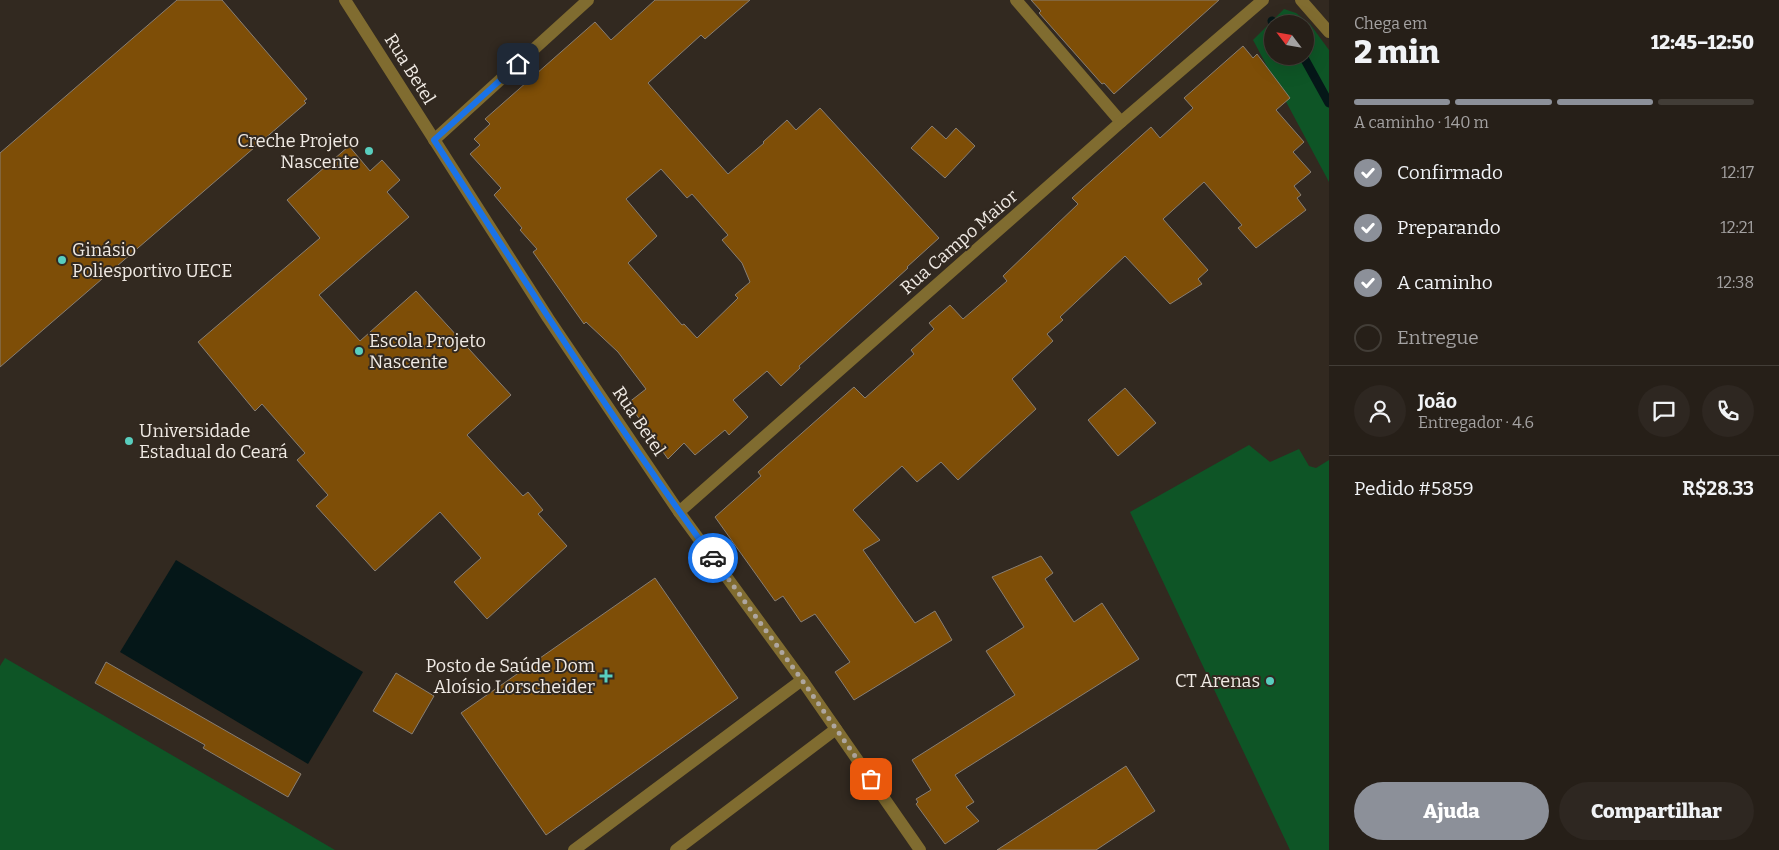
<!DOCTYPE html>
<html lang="pt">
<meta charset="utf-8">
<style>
body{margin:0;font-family:Bitter,serif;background:#2e2721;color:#f1f3f6;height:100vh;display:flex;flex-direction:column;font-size:19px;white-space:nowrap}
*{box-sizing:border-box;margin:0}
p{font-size:16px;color:#a4a2a2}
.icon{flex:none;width:28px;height:28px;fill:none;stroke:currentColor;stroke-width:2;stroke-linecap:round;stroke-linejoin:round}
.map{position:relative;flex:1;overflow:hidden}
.panel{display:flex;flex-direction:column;background:#261f18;width:450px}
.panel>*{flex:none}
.needle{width:32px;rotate:301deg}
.tools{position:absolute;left:1264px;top:15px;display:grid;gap:10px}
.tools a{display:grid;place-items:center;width:50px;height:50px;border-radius:50%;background:#261f18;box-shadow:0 5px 20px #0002,0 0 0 1px #423d37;font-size:25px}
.pin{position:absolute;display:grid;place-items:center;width:42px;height:42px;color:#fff;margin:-21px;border-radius:10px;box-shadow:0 2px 8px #0006}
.courier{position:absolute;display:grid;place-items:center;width:50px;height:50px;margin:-25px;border:4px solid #1a73e8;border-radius:50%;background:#fff;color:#222;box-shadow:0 1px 6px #0007}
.head em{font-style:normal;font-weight:800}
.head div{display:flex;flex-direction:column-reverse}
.head{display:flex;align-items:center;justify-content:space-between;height:85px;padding:0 25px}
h1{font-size:32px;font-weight:800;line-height:38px}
.bar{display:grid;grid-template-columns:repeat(4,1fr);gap:8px 5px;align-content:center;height:60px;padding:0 25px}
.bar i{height:6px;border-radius:4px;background:#423d37}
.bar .active{background:#8c9099}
.bar p{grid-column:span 4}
.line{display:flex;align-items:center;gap:12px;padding:0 25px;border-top:1px solid #423d37}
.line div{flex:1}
.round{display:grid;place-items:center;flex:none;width:52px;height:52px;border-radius:26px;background:#2e2721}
ol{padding:0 25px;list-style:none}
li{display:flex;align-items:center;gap:15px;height:55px}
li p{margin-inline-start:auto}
li .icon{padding:5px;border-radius:50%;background:#8c9099;color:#fff;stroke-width:4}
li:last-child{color:#a4a2a2}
li i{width:28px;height:28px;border:2px solid #423d37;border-radius:50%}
.primary-button{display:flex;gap:10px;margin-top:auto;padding:10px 25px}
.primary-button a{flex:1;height:58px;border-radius:30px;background:#8c9099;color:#fff;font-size:20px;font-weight:800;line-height:58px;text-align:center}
.primary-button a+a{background:#2e2721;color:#f1f3f6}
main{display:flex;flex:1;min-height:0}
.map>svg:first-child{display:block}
.green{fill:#0e5526;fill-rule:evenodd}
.water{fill:#051718}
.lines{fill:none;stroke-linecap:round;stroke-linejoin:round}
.stream{stroke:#051718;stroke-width:9}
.building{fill:#7e4e07;stroke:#887e73;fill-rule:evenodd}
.minor{stroke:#806c30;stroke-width:12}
.done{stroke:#aea69f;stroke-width:5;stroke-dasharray:0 9}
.route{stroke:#1a73e8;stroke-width:6}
.poi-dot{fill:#59cebe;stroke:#322920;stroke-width:2}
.labels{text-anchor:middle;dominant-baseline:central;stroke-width:4;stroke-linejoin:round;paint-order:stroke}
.street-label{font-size:18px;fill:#f0eae4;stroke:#322920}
.poi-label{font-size:18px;fill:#f0eae4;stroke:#322920;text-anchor:end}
</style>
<main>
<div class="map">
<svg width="1329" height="850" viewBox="0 0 1329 850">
<rect width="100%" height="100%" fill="#322920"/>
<!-- green -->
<g class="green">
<path d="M1284,9L1296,13L1310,24L1329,50V182L1253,40ZM1272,24H1305V56H1272Z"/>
<polygon points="1249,445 1270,462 1299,449 1309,466 1316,468 1329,460 1329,850 1290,850 1130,512"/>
<polygon points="5,658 335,850 0,850 0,666"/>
</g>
<!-- water -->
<polygon class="water" points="176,560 363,672 308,764 120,652"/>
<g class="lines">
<!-- stream -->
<g class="stream">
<polyline points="1272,21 1274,24"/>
<polyline points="1303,56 1329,103"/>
</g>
</g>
<!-- building -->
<g class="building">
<polygon points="177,0 222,0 307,99 304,101 306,103 0,367 0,153"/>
<path d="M655,0H750L705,39L701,35L648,83L728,174L764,143L763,142L787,120L796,130L820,108L939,238L907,267L908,268L886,288L799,366L800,368L781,386L767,371L733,400L748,417L729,435L725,430L695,455L684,443L668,459L628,403L646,389L618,352L586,322L584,324L533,252L537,249L520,230L522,228L494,195L501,188L470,154L480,145L474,139L490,124L485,119L595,22L611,40ZM661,169L687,198L692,194L728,235L722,240L742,263L750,282L735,295L738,298L697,338L684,324L682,325L628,263L657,236L626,199Z"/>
<polygon points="1031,0 1219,0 1114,94 1104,83 1102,84 1039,13 1041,11"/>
<polygon points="1243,46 1253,58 1257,54 1290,98 1276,110 1304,142 1293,152 1311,172 1294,186 1301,195 1297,198 1306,210 1256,248 1238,228 1242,225 1204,182 1163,219 1208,270 1198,279 1202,284 1170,304 1125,256 1060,317 1063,320 1047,334 1053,341 1012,379 1036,409 958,480 941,462 917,482 902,466 853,510 880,540 863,550 915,623 935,611 952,640 854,700 835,672 850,662 815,614 801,622 783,596 775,601 715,517 761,476 758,472 854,387 865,398 914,354 911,350 934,329 929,323 950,305 963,319 1007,281 1003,276 1078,204 1072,198 1151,127 1160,138 1193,108 1184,98"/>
<polygon points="932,126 946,139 956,128 975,146 945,178 911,148"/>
<polygon points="349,146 370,171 382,160 400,180 387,192 409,217 319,295 360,341 416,291 511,395 467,435 523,496 528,492 543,510 538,514 567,546 487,619 454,582 481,558 440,512 375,571 316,506 328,495 297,460 305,453 262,404 255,411 198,342 320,238 287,200"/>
<polygon points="1125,388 1156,423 1118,456 1088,420"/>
<polygon points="1041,556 1053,573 1045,579 1074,622 1102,603 1139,659 955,775 974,802 966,807 979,821 945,844 916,804 918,802 916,799 931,790 912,760 1015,695 986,651 1024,627 992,577"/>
<polygon points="655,578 738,698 546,835 461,713"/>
<polygon points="106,662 301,774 288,797 203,748 205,745 95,683"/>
<polygon points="396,673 434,696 412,734 373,711"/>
<polygon points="1126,766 1155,811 1096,850 997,850"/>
</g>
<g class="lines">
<!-- minor -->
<g class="minor">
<polyline points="345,0 548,318 679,512 802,680 920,850"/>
<polyline points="1016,0 1121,122"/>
<polyline points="1301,0 1329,32"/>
<polyline points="434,140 588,0"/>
<polyline points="679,512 1121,122 1263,0"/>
<polyline points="574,850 802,680"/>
<polyline points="676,850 836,729"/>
</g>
</g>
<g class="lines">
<!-- done -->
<polyline class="done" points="713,558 802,680 871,779"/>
<!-- route -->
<path class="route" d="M518,64L434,140C525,281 614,423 713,558"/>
</g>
<!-- markers -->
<g class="poi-dot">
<circle cx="369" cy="151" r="5"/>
<circle cx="62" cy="260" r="5"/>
<circle cx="359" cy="351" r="5"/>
<circle cx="129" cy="441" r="5"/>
<path d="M603.5 668.5h5v5h5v5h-5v5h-5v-5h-5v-5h5z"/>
<circle cx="1270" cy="681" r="5"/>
</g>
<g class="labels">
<!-- street labels -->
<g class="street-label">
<text transform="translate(410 69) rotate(58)">Rua Betel</text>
<text transform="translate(959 242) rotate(-41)">Rua Campo Maior</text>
<text transform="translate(639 421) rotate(56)">Rua Betel</text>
</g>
<!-- poi labels -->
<g class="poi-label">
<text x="359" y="141">Creche Projeto<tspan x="359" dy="21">Nascente</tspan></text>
<text x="72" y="250" text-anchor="start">Ginásio<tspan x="72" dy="21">Poliesportivo UECE</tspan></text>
<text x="369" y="341" text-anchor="start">Escola Projeto<tspan x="369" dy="21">Nascente</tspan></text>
<text x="139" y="431" text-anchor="start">Universidade<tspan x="139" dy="21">Estadual do Ceará</tspan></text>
<text x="595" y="666">Posto de Saúde Dom<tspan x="595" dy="21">Aloísio Lorscheider</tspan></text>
<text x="1260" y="681">CT Arenas</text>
</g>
</g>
</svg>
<div class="tools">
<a><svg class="needle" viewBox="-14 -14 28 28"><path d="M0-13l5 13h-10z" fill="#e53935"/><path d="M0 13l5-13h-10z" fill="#a4a2a2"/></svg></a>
</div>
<div class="pin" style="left:871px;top:779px;background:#ea580c"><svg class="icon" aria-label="bag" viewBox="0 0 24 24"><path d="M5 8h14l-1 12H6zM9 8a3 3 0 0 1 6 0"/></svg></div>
<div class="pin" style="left:518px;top:64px;background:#1f2937"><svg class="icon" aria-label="home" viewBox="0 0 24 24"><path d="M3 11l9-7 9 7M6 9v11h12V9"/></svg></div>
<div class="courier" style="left:713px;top:558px"><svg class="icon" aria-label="car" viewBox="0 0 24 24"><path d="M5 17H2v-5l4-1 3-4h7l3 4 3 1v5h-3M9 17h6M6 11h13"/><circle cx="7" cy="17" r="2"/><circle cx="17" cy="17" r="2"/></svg></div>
</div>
<section class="panel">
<div class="head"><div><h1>2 min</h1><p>Chega em</p></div><em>12:45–12:50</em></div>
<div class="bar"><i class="active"></i><i class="active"></i><i class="active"></i><i></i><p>A caminho · 140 m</p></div>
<ol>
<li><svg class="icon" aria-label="check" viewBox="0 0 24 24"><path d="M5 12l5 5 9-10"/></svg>Confirmado<p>12:17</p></li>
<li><svg class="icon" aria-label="check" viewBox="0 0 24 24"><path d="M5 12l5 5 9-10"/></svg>Preparando<p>12:21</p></li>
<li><svg class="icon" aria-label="check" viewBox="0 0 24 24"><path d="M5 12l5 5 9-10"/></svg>A caminho<p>12:38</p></li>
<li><i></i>Entregue</li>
</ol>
<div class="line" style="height:90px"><a class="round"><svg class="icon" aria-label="person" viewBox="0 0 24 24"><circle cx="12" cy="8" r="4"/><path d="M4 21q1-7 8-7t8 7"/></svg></a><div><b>João</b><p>Entregador · 4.6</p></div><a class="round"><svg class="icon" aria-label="chat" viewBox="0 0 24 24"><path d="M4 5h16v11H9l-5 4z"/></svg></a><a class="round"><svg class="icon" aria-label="phone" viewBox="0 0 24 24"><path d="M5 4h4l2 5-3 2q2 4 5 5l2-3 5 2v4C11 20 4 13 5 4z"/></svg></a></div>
<div class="line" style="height:65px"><div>Pedido #5859</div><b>R$28.33</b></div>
<div class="primary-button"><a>Ajuda</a><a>Compartilhar</a></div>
</section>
</main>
